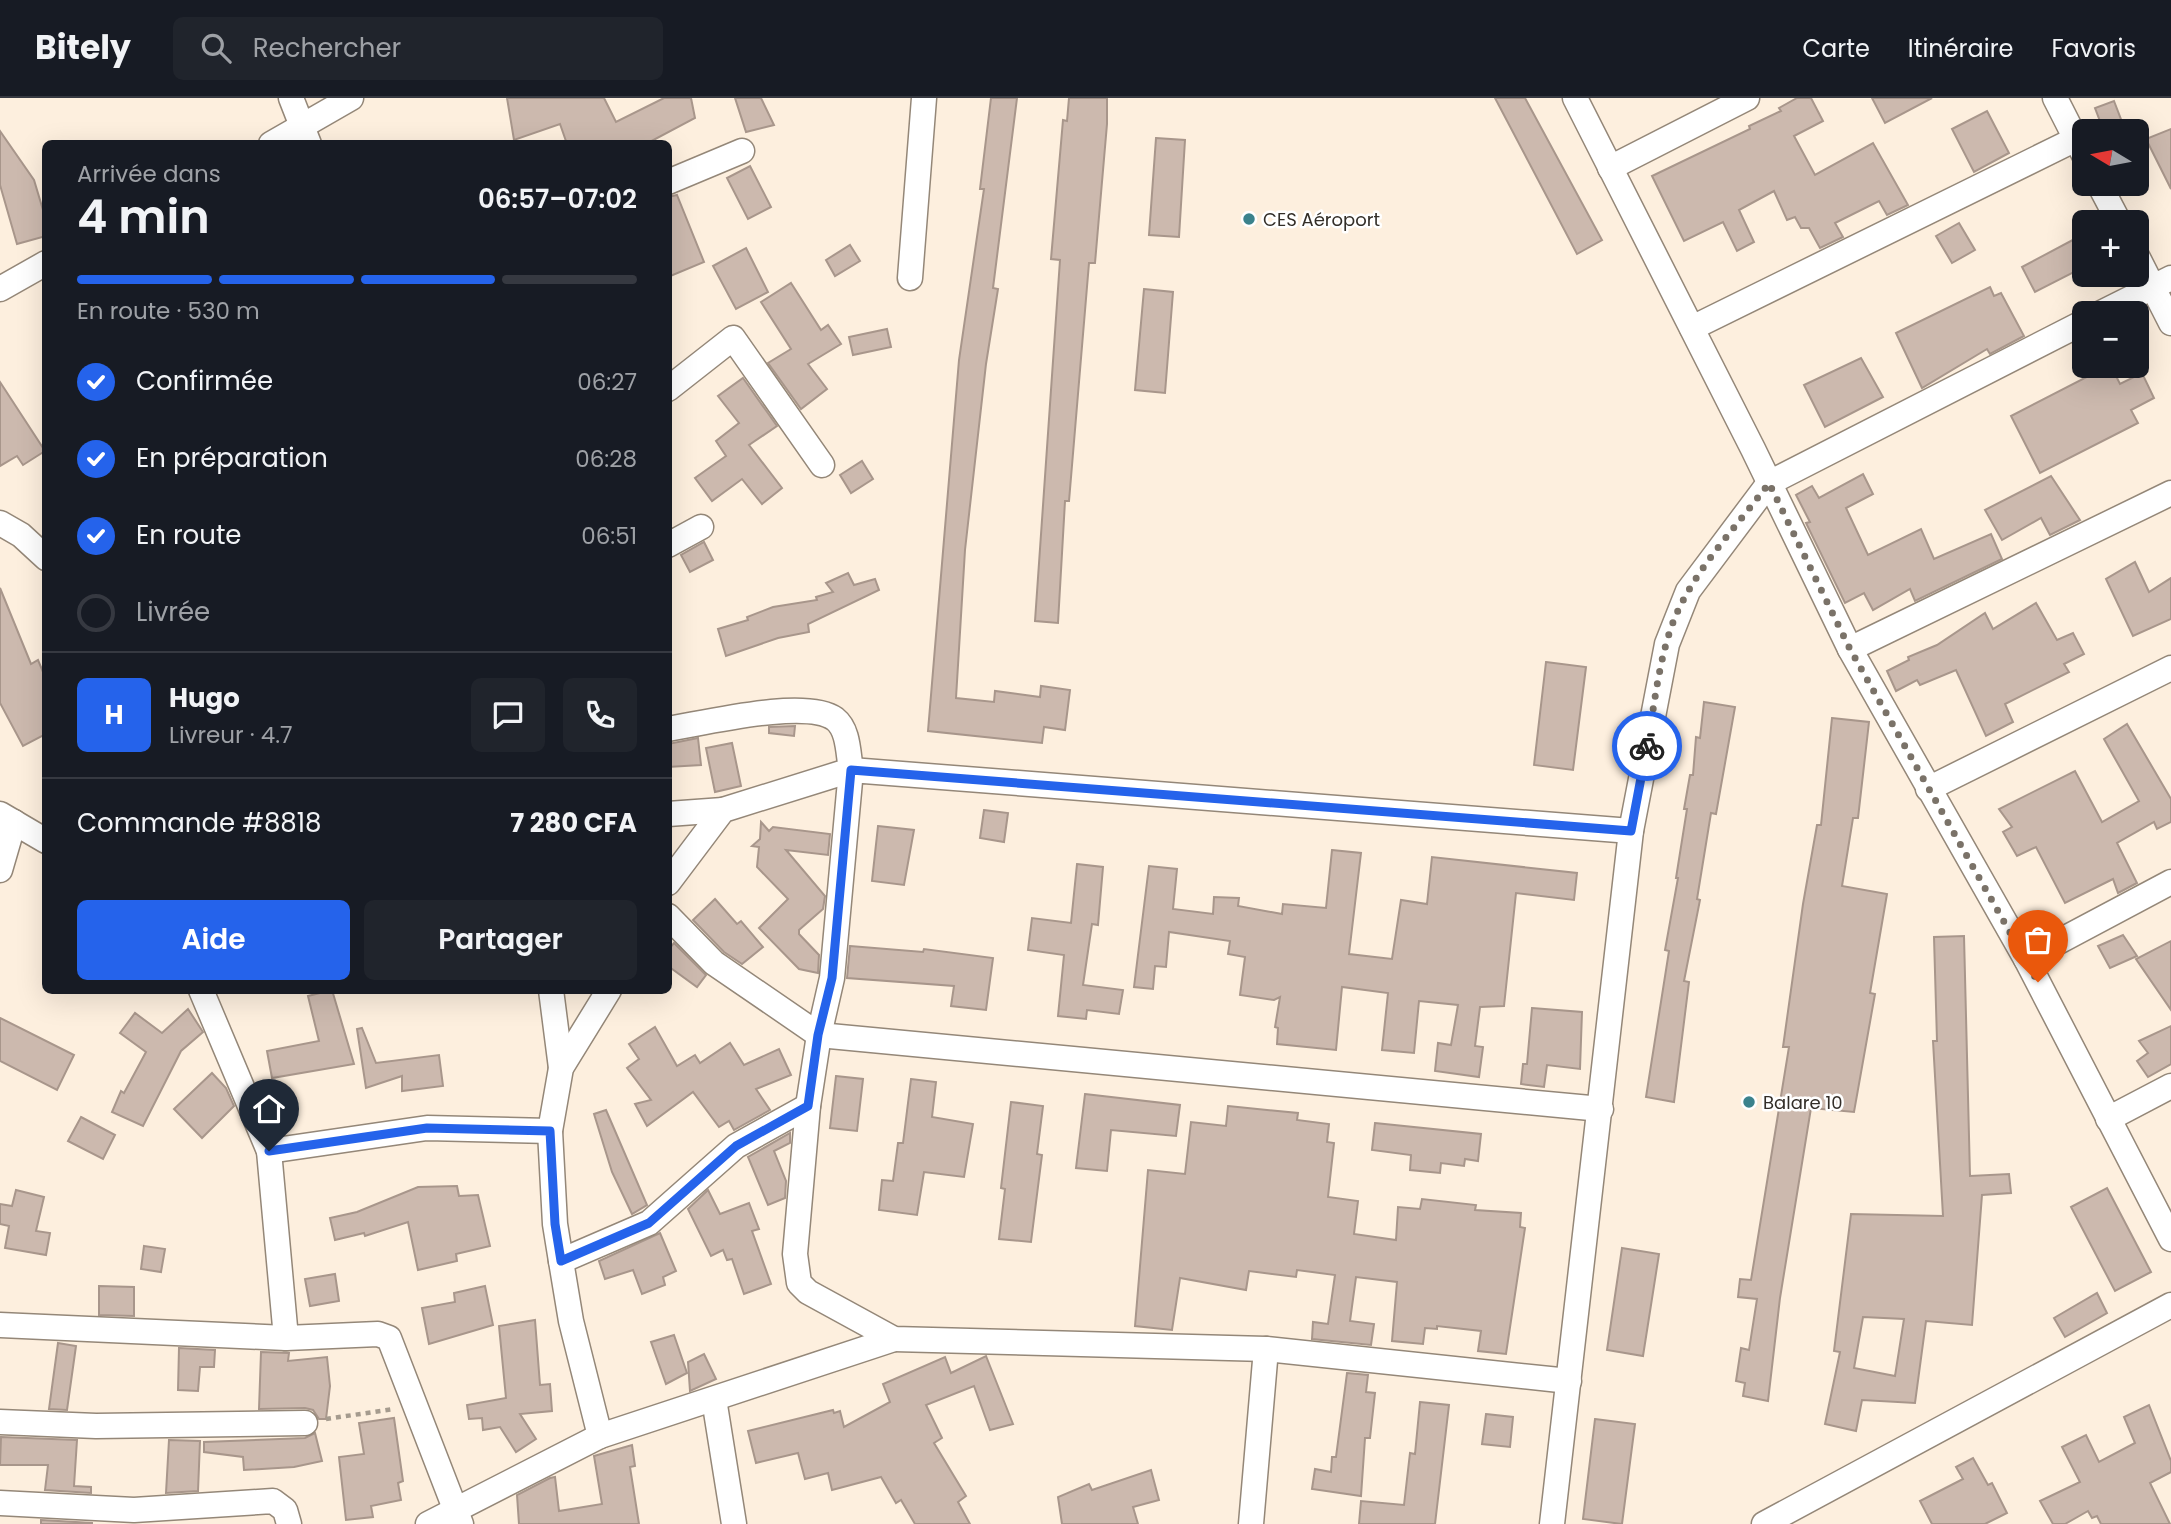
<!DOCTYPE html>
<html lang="fr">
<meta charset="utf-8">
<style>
body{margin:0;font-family:Poppins,sans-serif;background:#20242c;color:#f1f3f6;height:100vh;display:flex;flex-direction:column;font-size:26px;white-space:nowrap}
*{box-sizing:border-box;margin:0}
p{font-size:23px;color:#9ea1a6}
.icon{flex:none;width:38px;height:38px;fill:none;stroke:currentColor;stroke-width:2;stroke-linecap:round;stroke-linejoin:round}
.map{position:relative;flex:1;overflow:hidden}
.side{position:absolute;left:42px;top:42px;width:630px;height:854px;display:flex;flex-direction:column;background:#171b24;border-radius:10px;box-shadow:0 7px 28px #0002}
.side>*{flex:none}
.needle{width:46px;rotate:280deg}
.controls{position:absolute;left:2072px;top:21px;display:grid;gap:14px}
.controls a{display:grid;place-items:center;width:77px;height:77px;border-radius:10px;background:#171b24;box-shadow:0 7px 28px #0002;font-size:35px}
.pin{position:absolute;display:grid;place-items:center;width:60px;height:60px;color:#fff;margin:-72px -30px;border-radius:50% 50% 50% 0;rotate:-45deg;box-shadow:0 0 7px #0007}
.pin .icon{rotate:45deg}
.courier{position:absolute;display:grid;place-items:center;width:70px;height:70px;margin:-35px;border:5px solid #2563eb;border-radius:50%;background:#fff;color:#222;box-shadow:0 2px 9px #0007}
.summary em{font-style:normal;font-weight:600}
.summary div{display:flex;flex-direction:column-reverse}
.summary{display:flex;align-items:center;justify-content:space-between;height:119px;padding:0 35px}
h1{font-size:46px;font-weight:600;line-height:52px}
.bar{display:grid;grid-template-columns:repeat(4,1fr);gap:10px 7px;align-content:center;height:84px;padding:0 35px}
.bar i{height:9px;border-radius:5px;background:#363941}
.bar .active{background:#2563eb}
.bar p{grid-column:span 4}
.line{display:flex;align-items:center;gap:18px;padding:0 35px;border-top:2px solid #363941}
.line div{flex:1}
.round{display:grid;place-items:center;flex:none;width:74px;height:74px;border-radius:10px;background:#20242c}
ol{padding:0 35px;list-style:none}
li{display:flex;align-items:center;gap:21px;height:77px}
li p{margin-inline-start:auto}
li .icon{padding:7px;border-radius:50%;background:#2563eb;color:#fff;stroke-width:4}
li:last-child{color:#9ea1a6}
li i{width:38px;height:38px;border:4px solid #363941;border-radius:50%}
.primary-button{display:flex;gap:14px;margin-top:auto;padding:14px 35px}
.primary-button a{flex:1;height:80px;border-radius:10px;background:#2563eb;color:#fff;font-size:28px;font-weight:600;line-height:80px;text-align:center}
.primary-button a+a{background:#20242c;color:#f1f3f6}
header{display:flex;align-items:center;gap:42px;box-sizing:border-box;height:98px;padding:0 35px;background:#171b24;border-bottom:2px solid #363941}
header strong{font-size:33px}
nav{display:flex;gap:38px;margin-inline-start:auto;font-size:24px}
.search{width:490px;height:63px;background:#20242c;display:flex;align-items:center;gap:18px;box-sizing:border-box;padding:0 24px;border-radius:10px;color:#9ea1a6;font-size:26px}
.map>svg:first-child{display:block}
.building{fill:#ccb9ae;stroke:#a8968b;stroke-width:2;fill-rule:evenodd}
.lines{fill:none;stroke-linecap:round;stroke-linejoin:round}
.minor-casing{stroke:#948778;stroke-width:27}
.path{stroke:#a59b8e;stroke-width:4.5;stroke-dasharray:5 5;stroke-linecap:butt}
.minor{stroke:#fff;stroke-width:24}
.done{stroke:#7a7268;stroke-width:7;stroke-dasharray:0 12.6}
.route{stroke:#2563eb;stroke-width:9}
.poi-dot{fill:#3b828c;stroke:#fff;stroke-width:2.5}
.labels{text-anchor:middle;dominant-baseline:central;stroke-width:5;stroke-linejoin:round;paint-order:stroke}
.poi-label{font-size:18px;fill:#332e28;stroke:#fff;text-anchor:start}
</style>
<header>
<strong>Bitely</strong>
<div class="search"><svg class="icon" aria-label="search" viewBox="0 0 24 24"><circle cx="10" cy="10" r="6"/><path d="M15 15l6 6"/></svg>Rechercher</div>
<nav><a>Carte</a><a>Itinéraire</a><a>Favoris</a></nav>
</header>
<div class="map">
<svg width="2171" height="1426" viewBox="0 0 2171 1426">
<rect width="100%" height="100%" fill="#fdefde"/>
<!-- building -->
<g class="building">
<polygon points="507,0 604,0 616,24 664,0 691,0 695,20 646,46 567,46 560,26 514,42"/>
<polygon points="735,0 761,0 774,27 746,34"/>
<polygon points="991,0 1017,0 993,190 998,191 986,266 965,452 956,600 994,604 995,593 1040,599 1041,588 1070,592 1065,632 1044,629 1042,645 928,633 959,262 984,91 980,91"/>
<polygon points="1069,0 1107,0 1107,26 1095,165 1089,165 1069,403 1065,403 1058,525 1035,523 1060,162 1051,161 1063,22 1067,23"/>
<polygon points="1495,0 1525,0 1602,142 1577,156"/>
<polygon points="1797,0 1811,0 1823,23 1794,38 1815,77 1873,45 1908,107 1887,117 1879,103 1835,125 1843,139 1820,150 1809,130 1801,130 1795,119 1787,122 1774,93 1739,112 1754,144 1737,153 1723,124 1684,143 1652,78 1750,31 1749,28 1781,13 1779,10"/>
<polygon points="1872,0 1932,0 1885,25"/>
<polygon points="2114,3 2122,24 2103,31 2095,10"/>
<polygon points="1987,13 2009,55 1974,74 1952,31"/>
<polygon points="2171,31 2171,91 2146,41"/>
<polygon points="0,33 34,82 46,122 46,138 17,146 0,87"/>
<polygon points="1156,40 1185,42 1179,139 1149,137"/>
<polygon points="750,68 771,109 748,121 727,80"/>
<polygon points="677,97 704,164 668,179 668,99"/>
<polygon points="1959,125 1975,152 1952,165 1936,138"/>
<polygon points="2084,136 2084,169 2035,194 2022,169"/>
<polygon points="850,147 860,163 835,178 826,162"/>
<polygon points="746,150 768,194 736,211 713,168"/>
<polygon points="791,185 821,232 828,227 841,246 808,266 827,291 801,311 768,265 791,251 761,204"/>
<polygon points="1990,189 1994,198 2001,195 2024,238 1990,256 1987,251 1922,290 1896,235"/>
<polygon points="1144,191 1173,194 1165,295 1135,292"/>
<polygon points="887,231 891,249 853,257 849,239"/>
<polygon points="1861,260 1883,299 1825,329 1804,287"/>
<polygon points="2108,268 2111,268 2120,286 2142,275 2154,300 2131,312 2138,325 2040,375 2011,318"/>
<polygon points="743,280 777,328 749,347 782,390 762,406 742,381 712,403 695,380 726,358 716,343 739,325 718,298"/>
<polygon points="0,284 45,353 23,367 17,358 0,368"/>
<polygon points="862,363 873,381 851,395 840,377"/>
<polygon points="1863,376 1873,396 1846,410 1868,457 1921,431 1934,461 1991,436 2002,461 1915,503 1910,491 1873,512 1864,495 1845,505 1806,425 1810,424 1796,397 1812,388 1819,400"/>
<polygon points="2051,378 2080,422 2050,437 2041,420 2002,442 1985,412"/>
<polygon points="704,444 713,462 690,474 681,457"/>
<polygon points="2135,464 2149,494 2171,480 2171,521 2133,538 2106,481"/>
<polygon points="848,475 854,487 875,481 879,492 808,526 809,534 778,540 726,558 718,531 748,522 747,519 773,509 817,502 816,499 833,494 826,485"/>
<polygon points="0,490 31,566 38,562 46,581 46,636 23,648 0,605"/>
<polygon points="2036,505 2057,542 2073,535 2084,556 2064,566 2069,574 2005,606 2013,624 1986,638 1956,572 1920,587 1917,582 1896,593 1887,573 1909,562 1908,559 1937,547 1985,515 1993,531"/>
<polygon points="1546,564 1586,569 1573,672 1534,667"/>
<polygon points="1704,604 1735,609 1716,716 1711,715 1697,801 1700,802 1684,883 1689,884 1674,1004 1646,999 1669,853 1665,852 1678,780 1676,780 1687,711 1684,711 1690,677 1693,677 1696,639 1700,640"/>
<polygon points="1832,620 1869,624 1858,720 1853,720 1842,788 1887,796 1870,895 1875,896 1854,1014 1811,1010 1780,1200 1768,1303 1743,1298 1745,1285 1736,1283 1741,1250 1749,1252 1757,1201 1738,1199 1740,1181 1751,1182 1789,949 1783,949 1803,806 1817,727 1821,727"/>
<polygon points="2127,626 2171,701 2171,724 2157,731 2154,724 2117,745 2137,785 2118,795 2113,781 2065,805 2036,749 2017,758 2003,734 2012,729 1999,711 2075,673 2102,724 2139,703 2104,641"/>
<polygon points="795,628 794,638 769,635 769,629"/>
<polygon points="698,640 701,667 668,669 668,646"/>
<polygon points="732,645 741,688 715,694 706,650"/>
<polygon points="984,712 1008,715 1004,744 980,740"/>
<polygon points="761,724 769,733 773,729 830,736 828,757 786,752 825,798 823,811 799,832 799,836 819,857 818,875 799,871 759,830 788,801 757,769 759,749 752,748 760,741"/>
<polygon points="878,728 914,732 904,787 872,783"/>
<polygon points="1332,752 1361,755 1349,856 1392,861 1401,802 1427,806 1432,759 1577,775 1574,802 1516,795 1504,908 1480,909 1475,948 1483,949 1479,979 1435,973 1438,945 1451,947 1458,907 1419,903 1414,955 1382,952 1388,895 1342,889 1336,952 1277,946 1278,930 1275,929 1280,899 1274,902 1240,897 1245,859 1228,856 1230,843 1169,834 1166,869 1155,868 1153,891 1134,889 1149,768 1177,771 1173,811 1213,816 1214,799 1239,800 1238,808 1282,816 1283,806 1326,810"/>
<polygon points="1077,766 1103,769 1098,827 1092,826 1083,887 1123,892 1119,916 1087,912 1086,921 1058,918 1064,857 1028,852 1032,820 1071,825"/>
<polygon points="715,801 737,826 741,823 763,849 742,866 724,854 693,822"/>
<polygon points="2123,837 2137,858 2110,870 2098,848"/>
<path d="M1964,838L1970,1078L2009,1076L2011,1095L1982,1097L1972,1227L1926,1223L1915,1305L1862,1302L1856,1333L1825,1326L1840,1254L1834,1253L1851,1116L1943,1118L1933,943H1937L1934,839ZM1863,1219L1904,1221L1895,1278L1854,1270Z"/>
<polygon points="2171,843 2171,912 2136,861"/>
<polygon points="674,845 706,877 697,889 668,868 668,852"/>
<polygon points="850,848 923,854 924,851 993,860 986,912 951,908 954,888 847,880"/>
<polygon points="332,892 354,966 272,980 267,953 319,943 308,898"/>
<polygon points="1532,910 1582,914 1580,971 1547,967 1544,989 1521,986 1523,966 1527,966"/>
<polygon points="188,911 203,934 181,953 143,1028 112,1014 121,993 124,995 146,954 120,935 135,915 162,935"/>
<polygon points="0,920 74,957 57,992 0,963"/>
<polygon points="2171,928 2171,966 2148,979 2137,963 2148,955 2139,943"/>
<polygon points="655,929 677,968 695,957 700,965 730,945 744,967 779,951 791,977 756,991 770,1012 734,1032 729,1023 719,1029 693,994 647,1028 635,1006 651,1002 627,970 639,961 629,946"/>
<polygon points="362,930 376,965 439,957 443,988 402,993 402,978 366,990 357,931"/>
<polygon points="212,975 226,990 234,1008 202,1040 174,1011"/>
<polygon points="836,978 863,981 857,1033 830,1030"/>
<polygon points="911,981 936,984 932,1019 973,1026 964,1079 924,1074 917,1117 879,1112 882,1082 893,1083 898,1045 903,1045"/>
<polygon points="1085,996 1180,1007 1176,1038 1111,1032 1107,1073 1076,1070"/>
<polygon points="1011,1004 1043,1008 1037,1056 1042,1057 1031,1144 999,1141 1005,1091 1001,1090"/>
<polygon points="1228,1008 1298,1015 1297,1022 1329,1026 1327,1044 1334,1045 1328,1099 1358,1103 1354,1136 1396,1142 1398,1109 1420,1111 1422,1101 1476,1107 1475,1112 1521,1115 1520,1129 1525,1130 1506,1256 1478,1253 1481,1233 1437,1228 1437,1231 1425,1230 1423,1246 1392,1243 1397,1184 1356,1179 1350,1223 1374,1226 1371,1247 1312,1241 1313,1224 1328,1226 1335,1177 1297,1172 1296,1179 1249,1173 1246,1192 1180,1180 1172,1232 1135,1228 1148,1072 1185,1076 1191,1024 1226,1028"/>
<polygon points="606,1012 647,1107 632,1116 612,1074 594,1016"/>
<polygon points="81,1019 115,1037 103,1061 68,1043"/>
<polygon points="1375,1025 1481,1036 1478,1063 1465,1061 1464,1068 1441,1065 1440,1075 1410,1072 1411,1057 1372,1052"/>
<polygon points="790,1035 790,1045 774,1053 786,1083 785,1100 768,1107 748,1059"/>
<polygon points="457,1088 459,1098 478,1097 490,1148 456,1156 457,1163 418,1172 408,1124 365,1138 364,1135 335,1142 330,1120 357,1114 418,1089"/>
<polygon points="2107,1090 2151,1174 2115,1193 2071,1109"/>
<polygon points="16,1092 44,1099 36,1133 50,1135 46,1157 5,1150 9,1128 0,1126 0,1106 12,1108"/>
<polygon points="708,1092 720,1116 749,1105 759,1131 752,1133 771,1186 744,1196 732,1161 727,1162 723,1152 711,1158 688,1111"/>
<polygon points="660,1135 676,1173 663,1179 665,1187 642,1196 633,1172 605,1181 599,1163"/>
<polygon points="144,1148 165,1151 161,1174 141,1171"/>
<polygon points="1622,1150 1659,1156 1643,1258 1607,1252"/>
<polygon points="335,1176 339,1203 310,1208 305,1181"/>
<polygon points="99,1188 134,1189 134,1218 99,1217"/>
<polygon points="485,1188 493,1227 429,1246 422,1210 455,1204 454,1195"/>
<polygon points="2097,1195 2107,1215 2065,1239 2054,1220"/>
<polygon points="535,1222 540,1287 550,1286 552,1313 520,1316 536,1341 516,1354 500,1329 483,1332 482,1320 469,1321 467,1307 506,1300 499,1228"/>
<polygon points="674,1237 687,1275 666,1286 651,1244"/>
<polygon points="58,1245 76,1248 67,1312 49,1311"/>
<polygon points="179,1250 215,1252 214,1269 200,1269 198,1293 178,1292"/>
<polygon points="261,1254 289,1255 288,1263 327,1259 330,1288 326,1321 319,1321 313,1312 305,1310 259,1311"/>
<polygon points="704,1256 716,1281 690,1293 688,1264"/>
<polygon points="986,1258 1013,1326 990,1332 974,1288 926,1307 942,1340 934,1345 966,1398 958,1404 970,1426 915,1426 901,1402 896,1405 881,1379 832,1392 828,1375 805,1381 798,1355 756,1365 748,1333 833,1312 834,1315 840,1313 844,1329 890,1304 883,1286 945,1259 951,1275"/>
<polygon points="1347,1275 1368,1277 1366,1294 1375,1295 1370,1340 1365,1340 1361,1398 1312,1391 1315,1371 1331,1374 1332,1359 1336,1359"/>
<polygon points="1420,1304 1449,1307 1435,1426 1359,1426 1361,1403 1404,1407 1410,1355 1415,1356"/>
<polygon points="2149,1307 2171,1363 2171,1374 2150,1385 2170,1426 2101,1426 2097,1418 2092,1420 2088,1413 2065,1426 2053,1426 2040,1403 2080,1384 2062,1349 2086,1337 2099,1364 2135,1345 2124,1319"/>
<polygon points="1486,1316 1513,1319 1510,1349 1482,1346"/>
<polygon points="394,1320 403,1383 398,1385 401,1402 371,1408 373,1419 346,1422 339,1359 364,1356 359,1325"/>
<polygon points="1595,1321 1635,1326 1622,1426 1583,1421"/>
<polygon points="315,1335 322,1363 294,1369 244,1372 243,1359 204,1354 204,1344 305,1340"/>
<polygon points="1,1339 77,1342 74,1388 91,1389 91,1395 45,1392 48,1367 0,1367"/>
<polygon points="169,1342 200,1343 198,1393 166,1395"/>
<polygon points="632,1347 635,1368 630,1369 639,1426 519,1426 517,1397 550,1380 555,1379 559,1413 602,1406 594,1358"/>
<polygon points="1973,1360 1988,1387 1992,1385 2007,1415 1985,1426 1932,1426 1920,1403 1963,1381 1956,1369"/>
<polygon points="1151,1372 1159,1402 1133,1409 1138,1426 1062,1426 1058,1399 1089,1386 1092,1392"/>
<polygon points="41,1422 92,1425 92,1426 41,1426"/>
</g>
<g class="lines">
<!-- minor casing -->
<g class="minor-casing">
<g id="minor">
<polyline points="291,0 309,46"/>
<polyline points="1575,0 1753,351 1850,551 2026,861 2171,1141"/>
<polyline points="2055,0 2084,57"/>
<polyline points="271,46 351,0"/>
<polyline points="1610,70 1747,0"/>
<polyline points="668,84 742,53"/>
<polyline points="2099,86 2119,124"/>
<polyline points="2137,158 2171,225"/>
<polyline points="910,180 924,0"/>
<polyline points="0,191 46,165"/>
<polyline points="2101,215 2171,180"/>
<polyline points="1692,230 2076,41"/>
<polyline points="668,291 733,240 822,367"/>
<polyline points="0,425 21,437 46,460"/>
<polyline points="668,447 701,429"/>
<polyline points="1850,551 2171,395"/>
<path d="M668,631C705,625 806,600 835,621C849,632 848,656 851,672L723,712L668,785"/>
<polyline points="1928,691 2171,570"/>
<polyline points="0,716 46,743"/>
<polyline points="668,716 723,712"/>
<polyline points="0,772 14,724"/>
<polyline points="668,818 714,865 819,937 1601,1011"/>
<polyline points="2026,861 2171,784"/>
<polyline points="201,892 269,1053 427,1030 550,1033"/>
<polyline points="551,892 561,970"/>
<polyline points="609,892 561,970 550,1033 555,1126 561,1163 571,1223 600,1338 894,1241"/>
<polyline points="2108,1021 2171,988"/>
<polyline points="269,1053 286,1240 378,1236 389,1240 461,1426"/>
<polyline points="561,1163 649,1125 736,1048 808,1008"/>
<polyline points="0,1227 286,1240"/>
<polyline points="1569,1283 1266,1251 894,1241 808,1194 799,1185 795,1156 808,1008 819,937 832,880 851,672 1631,733"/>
<polyline points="714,1301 734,1426"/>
<polyline points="0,1324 96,1328 305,1325"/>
<polyline points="0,1405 134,1412 273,1403 285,1412 289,1426"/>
<polyline points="428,1426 600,1338"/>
<polyline points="1251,1426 1266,1251"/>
<polyline points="1552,1426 1631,733 1667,546 1688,493 1769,385 2084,224"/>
<polyline points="1764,1426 2171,1207"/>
</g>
</g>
<!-- path -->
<polyline class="path" points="326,1321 394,1311"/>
<!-- minor -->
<use href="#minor" class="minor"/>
</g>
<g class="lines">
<!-- done -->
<path class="done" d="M1647,648C1655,605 1659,557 1676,517C1697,469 1738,427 1769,385L1850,551L2038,884"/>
<!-- route -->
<polyline class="route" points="269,1053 427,1030 550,1033 555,1126 561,1163 649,1125 736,1048 808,1008 818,937 832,880 851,672 1631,733 1647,648"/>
</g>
<!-- markers -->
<g class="poi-dot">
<circle cx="1249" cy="121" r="7"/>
<circle cx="1749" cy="1004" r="7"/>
</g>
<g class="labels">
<!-- poi labels -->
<g class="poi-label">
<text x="1263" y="121">CES Aéroport</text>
<text x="1763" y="1004">Balare 10</text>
</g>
</g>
</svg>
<div class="controls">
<a><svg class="needle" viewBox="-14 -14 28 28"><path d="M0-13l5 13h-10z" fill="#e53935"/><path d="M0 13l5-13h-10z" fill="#9ea1a6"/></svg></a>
<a>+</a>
<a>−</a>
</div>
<div class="pin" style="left:2038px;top:884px;background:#ea580c"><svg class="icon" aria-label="bag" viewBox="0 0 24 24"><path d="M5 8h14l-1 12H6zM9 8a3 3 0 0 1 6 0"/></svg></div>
<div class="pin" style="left:269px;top:1053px;background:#1f2937"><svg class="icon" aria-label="home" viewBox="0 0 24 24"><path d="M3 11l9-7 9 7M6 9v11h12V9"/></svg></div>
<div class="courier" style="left:1647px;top:648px"><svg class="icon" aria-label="bike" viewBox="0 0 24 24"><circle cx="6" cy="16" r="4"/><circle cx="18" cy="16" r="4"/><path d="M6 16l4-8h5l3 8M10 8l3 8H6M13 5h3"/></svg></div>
<section class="side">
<div class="summary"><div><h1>4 min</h1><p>Arrivée dans</p></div><em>06:57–07:02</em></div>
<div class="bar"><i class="active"></i><i class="active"></i><i class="active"></i><i></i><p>En route · 530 m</p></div>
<ol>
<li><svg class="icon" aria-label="check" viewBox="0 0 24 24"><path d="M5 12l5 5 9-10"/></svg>Confirmée<p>06:27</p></li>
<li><svg class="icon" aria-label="check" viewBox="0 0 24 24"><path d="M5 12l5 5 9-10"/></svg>En préparation<p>06:28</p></li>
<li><svg class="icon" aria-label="check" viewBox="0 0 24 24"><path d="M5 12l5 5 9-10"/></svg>En route<p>06:51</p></li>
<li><i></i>Livrée</li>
</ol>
<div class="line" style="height:126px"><b class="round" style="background:#2563eb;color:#fff">H</b><div><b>Hugo</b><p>Livreur · 4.7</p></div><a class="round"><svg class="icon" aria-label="chat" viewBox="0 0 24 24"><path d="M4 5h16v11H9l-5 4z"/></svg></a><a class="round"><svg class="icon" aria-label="phone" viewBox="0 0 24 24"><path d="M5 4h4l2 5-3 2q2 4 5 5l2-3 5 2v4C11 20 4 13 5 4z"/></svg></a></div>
<div class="line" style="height:91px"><div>Commande #8818</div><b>7 280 CFA</b></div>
<div class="primary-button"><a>Aide</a><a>Partager</a></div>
</section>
</div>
